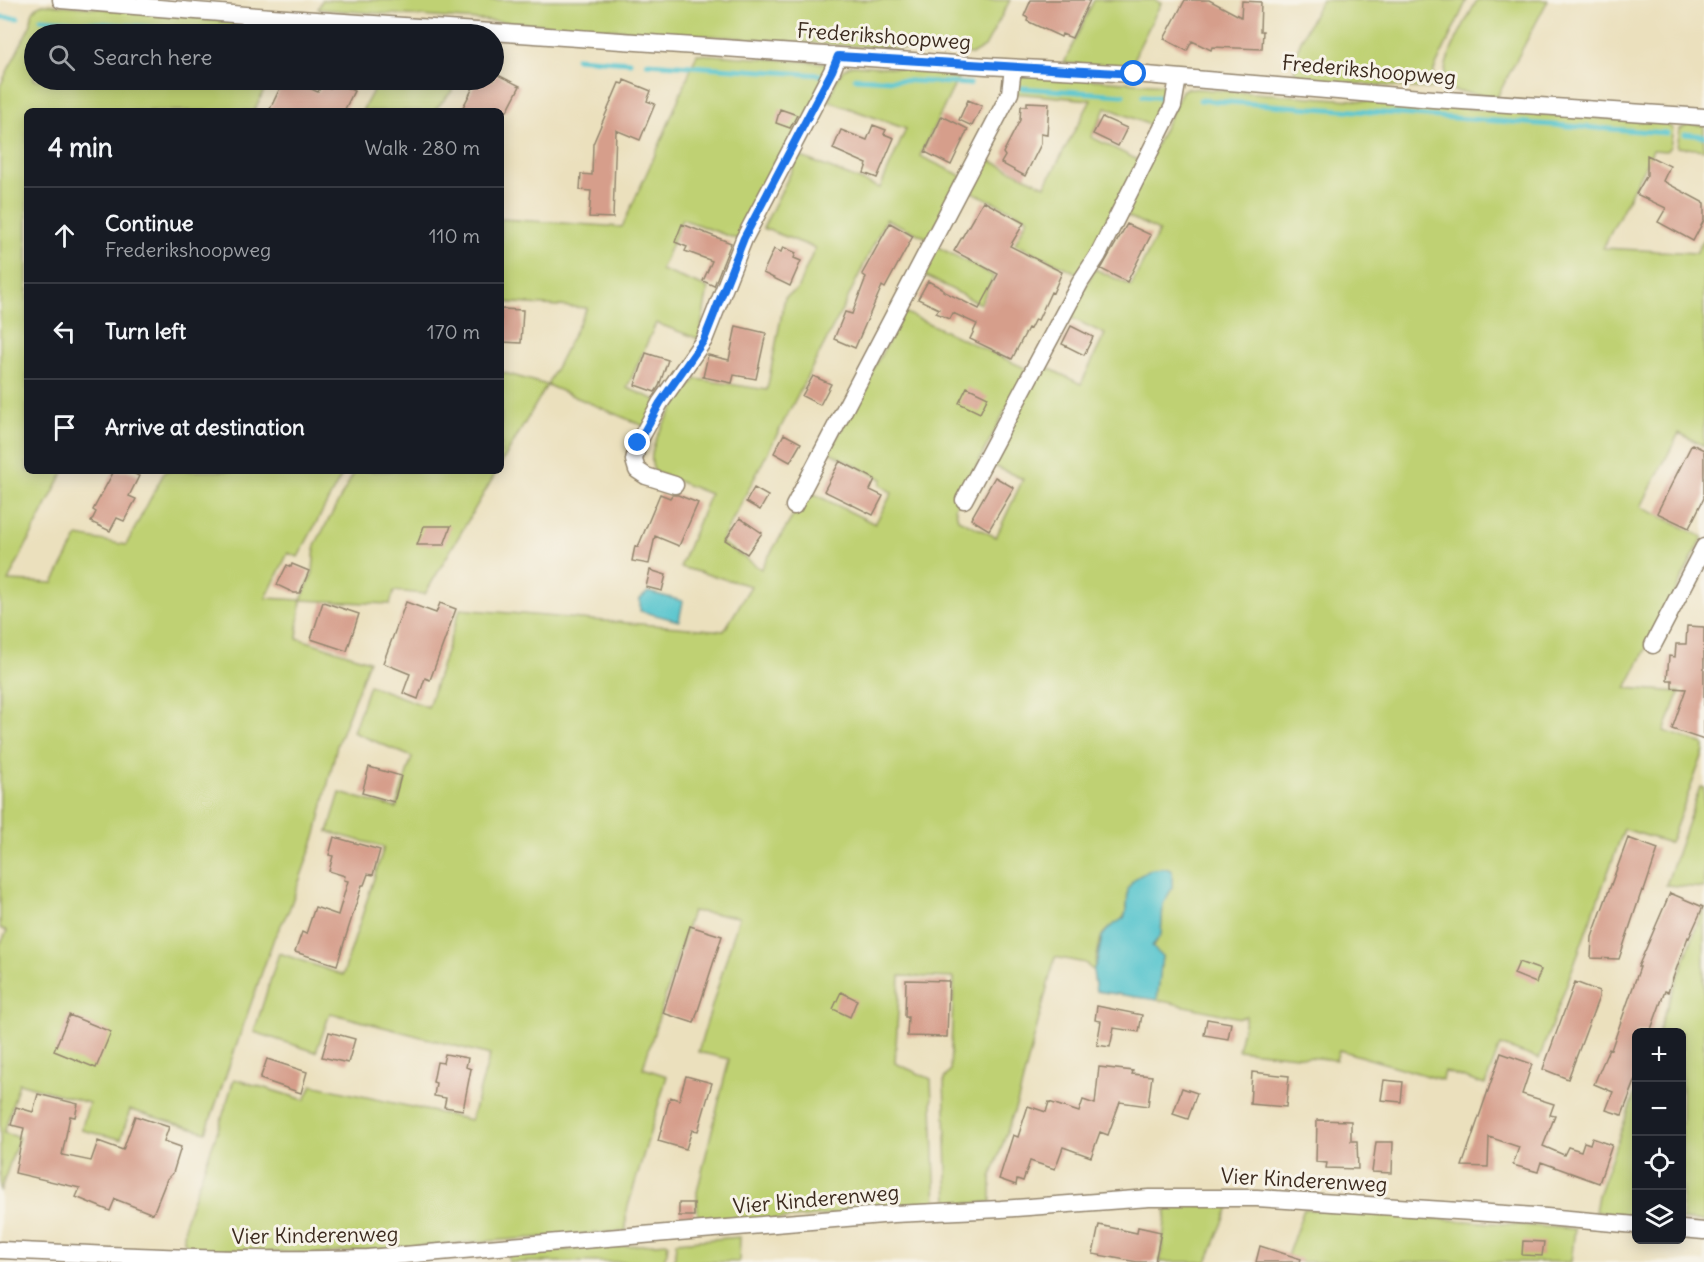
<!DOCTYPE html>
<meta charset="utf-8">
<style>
:root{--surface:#171b24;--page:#20242c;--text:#f1f3f6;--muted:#9ea1a6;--line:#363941}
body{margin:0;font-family:Delius,sans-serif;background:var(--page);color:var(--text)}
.controls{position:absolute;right:18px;bottom:18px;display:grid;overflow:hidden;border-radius:9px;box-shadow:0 3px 15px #0003}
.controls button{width:54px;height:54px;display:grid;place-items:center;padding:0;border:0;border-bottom:2px solid var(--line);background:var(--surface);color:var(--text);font:30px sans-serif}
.stop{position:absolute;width:18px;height:18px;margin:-14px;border:4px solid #1a73e8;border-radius:50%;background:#fff}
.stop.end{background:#1a73e8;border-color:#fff;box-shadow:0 2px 6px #0008}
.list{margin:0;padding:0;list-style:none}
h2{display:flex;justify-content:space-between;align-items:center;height:78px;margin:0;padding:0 24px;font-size:26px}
h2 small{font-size:20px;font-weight:400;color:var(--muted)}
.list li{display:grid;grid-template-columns:39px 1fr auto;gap:18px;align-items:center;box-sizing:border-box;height:96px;padding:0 24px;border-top:2px solid var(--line)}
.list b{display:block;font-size:22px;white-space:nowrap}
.list p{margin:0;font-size:20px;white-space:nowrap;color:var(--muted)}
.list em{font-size:20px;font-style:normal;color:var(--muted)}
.icon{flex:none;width:33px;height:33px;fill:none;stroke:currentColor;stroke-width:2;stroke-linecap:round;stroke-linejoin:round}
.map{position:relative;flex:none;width:1704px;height:1262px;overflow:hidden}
.search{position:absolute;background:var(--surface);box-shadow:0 3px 15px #0003;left:24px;top:24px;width:480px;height:66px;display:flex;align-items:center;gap:15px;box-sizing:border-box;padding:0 21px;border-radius:33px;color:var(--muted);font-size:22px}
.panel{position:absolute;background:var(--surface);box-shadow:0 3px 15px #0003;left:24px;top:108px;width:480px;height:366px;border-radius:9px}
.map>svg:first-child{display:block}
</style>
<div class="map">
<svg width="1704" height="1262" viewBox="0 0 1704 1262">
<rect width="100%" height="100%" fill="#f7f3e8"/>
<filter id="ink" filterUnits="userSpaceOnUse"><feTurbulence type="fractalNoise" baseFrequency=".0167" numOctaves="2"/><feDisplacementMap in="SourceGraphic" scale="12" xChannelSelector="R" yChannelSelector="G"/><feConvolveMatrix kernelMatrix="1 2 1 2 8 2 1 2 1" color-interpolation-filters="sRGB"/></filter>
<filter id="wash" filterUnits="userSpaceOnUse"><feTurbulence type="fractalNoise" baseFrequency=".008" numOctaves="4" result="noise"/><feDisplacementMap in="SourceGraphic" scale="24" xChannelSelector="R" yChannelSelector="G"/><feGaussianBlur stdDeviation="1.35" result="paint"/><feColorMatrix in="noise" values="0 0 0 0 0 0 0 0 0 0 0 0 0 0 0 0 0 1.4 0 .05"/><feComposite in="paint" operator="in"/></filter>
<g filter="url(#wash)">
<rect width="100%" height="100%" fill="#ebe0bd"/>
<!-- green -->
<path fill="#bfd173" stroke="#7d7e48" stroke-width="1.5" d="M322 0H1010L985 47 973 54 318 9Z
M1094 0H1155L1161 3 1137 51 1132 69 1064 63Z
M1322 0H1467L1434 70 1432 89 1302 80C1279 70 1314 15 1322 0Z
M1477 0H1548L1497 97 1454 91C1450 88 1447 85 1445 80 1440 63 1469 16 1477 0Z
M43 4 297 23 301 34H34V80H269L254 111H27V471H64L8 581 53 583 78 536 126 545 165 471H344L298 557 288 553 266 598 301 600 313 572 315 545 355 471H497L425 594 394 591 390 604 301 600 297 638 369 661 337 745 316 834 289 910 274 938 206 1132 130 1110 121 1139 81 1130 89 1103 19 1083 4 1133 19 1137 0 1192V945L7 931 0 928V86L31 24C31 14 33 7 43 4Z
M697 54 826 63 831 67 745 242 682 219 661 270 708 288 699 339 656 323 627 388 659 401 646 427 547 385 501 464V372L547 385 587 308 501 302V219L622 227 659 146Z
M852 65 961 72 920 156 962 176 929 239 886 219 843 308 721 542 761 569 808 491 875 524 892 493 880 484 882 479 829 452 904 312 1027 369 955 507 958 519 996 537 1023 479 989 464 1042 365 1081 384 1105 334 1069 317 1095 269 1131 286 1159 231 1123 214 1182 91 1187 88 1667 123 1673 130 1670 147 1666 151 1653 150 1603 248 1696 253 1704 238V446L1679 433 1641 507 1703 537 1626 688 1680 692 1664 731 1704 744V751L1670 843 1624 829 1539 1059 1500 1045 1485 1085 1444 1071 1442 1080 1339 1050 1336 1060 1238 1050 1246 1016 1240 1018 1157 1000 1162 956 1152 948 1161 934 1163 904 1172 888V871L1128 889C1127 898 1129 911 1123 918 1117 926 1105 927 1101 938 1098 949 1097 960 1093 971L1085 963 1055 957 1018 1100 991 1178V1202L948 1205 944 1079 950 1071 954 978 900 976 895 1063 931 1079 936 1206 698 1226 697 1192 729 1059 698 1052 739 917 692 911 643 1068 667 1076 626 1213V1231L316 1254 191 1249 184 1241 185 1221 220 1124 234 1079 305 1100 312 1085 471 1120 490 1055 330 1013 316 1052 254 1032 279 953 343 975 384 847 328 832 340 793 396 808 412 757 353 732 369 685 428 707 460 609 724 631 751 586 680 567 710 494 655 472C640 448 680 398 696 379L767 390 785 297 797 290 815 248 763 228 799 156 880 188 906 129 829 101C834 87 837 70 852 65Z
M1028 75 1166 85 1170 86 1172 90 1157 128 1106 107 1091 137 1140 161 1081 275 1015 244 1028 218 970 191 985 158 1045 186 1091 100 1013 93 1020 77Z
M379 80H451L452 91 434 111H362Z
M1688 124 1704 125V150L1677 147 1680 129Z
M936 246 994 276 980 304 922 274Z
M1700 787 1704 788V888L1666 885Z
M1704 906V1222L1682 1220V1032H1658Z
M1636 1090V1216L1595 1212 1598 1195Z
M1226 1204 1229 1207 1207 1262H1160L1167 1206Z
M1304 1209 1575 1229 1571 1262H1285Z
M740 1237 739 1262H673L675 1256 676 1242Z
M668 1243 667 1252 663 1262H509L508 1254Z"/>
<!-- water -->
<path fill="#57c5ce" stroke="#497876" stroke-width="1.5" d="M648 592 683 601 679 621 640 611V599Z
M1166 868 1172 871V888L1163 904 1161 934 1152 947 1162 956 1157 1000 1096 991 1093 971 1098 958 1102 936 1110 927 1124 918 1127 909 1128 889 1132 882 1139 876 1152 869Z"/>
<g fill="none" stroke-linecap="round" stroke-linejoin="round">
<!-- stream -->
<path stroke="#57c5ce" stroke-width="5" d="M0 17 18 18
M41 19 237 34
M576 58 630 62
M647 63 822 75
M855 78 970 84
M1022 88 1123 95
M1143 96 1167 98
M1200 100 1667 133
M1685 134 1704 136"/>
</g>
<g id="blocks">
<!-- building -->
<path fill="#d69e8b" d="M1031 0H1090L1072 38 1062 34 1061 37 1027 21 1028 18 1024 16Z
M1185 0H1209L1241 17 1242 1 1261 2 1260 31H1263L1262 49 1212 47 1211 50 1192 41 1187 51 1164 39Z
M494 73 520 86 507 111H461L477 80H494Z
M284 80H291L318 92 322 84 330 88 334 81 354 91 344 111H269Z
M624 80 651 91 647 101 655 104 640 140 616 130 613 218 589 217 591 191 580 190 581 174 592 175 593 144 619 83 623 84Z
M968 100 982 106 972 126 959 120Z
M1027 102 1049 103 1047 135 1041 134V144L1025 176 1001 163 1005 156 1003 153 1020 120 1021 106H1027Z
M780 109 797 115 790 128 776 123Z
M942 116 968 129 951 165 925 152Z
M1102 117 1127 128 1118 146 1093 134Z
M873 125 886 130 884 134 894 138 877 178 864 173 867 164 833 149 841 130 867 140Z
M1647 155 1670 166 1663 181 1704 203V220L1693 241 1658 222 1666 208 1636 194 1647 175Z
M983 201 1024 223 1010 246 1062 272 1053 293 1051 292 1038 320 1035 319 1030 329 1028 328 1012 359 970 339 977 324 953 313 950 319 936 313 939 309 918 299 928 281 943 289V291L979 309 998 274 954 251Z
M890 223 913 236 885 288 882 286 855 348 834 339 845 312 852 314 866 277 862 274Z
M682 224 731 243 714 286 703 281 712 261 685 251 687 247 675 242Z
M1127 224 1151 235 1127 282 1101 269Z
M783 247 796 253 794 258 801 261 790 286 763 273 774 249 781 252Z
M501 309 523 310 521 343 501 342Z
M736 326 766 333 756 379 734 375 732 383 703 377 708 355 729 360Z
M1071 326 1093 337 1084 355 1062 344Z
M646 353 668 360 659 386 655 392 635 385Z
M813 376 831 384 820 405 802 396Z
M967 387 988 397 980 413 959 403Z
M784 434 801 443 790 462 774 453Z
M1692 444 1704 450V498L1689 528 1657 513Z
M840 461 875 479 870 490 883 496 873 515 824 491Z
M114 471H129L139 476 129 496 136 499 124 521 117 518 110 531 91 522 96 512 93 510Z
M995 477 1014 488 989 530 971 519Z
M754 488 768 496 760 510 746 502Z
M660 494 670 498 672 495H678L698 503 679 546 655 536 649 564 632 561 635 546 638 547Z
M740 518 762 533 747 554 725 540Z
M424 526H451L444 545H417Z
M292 564 309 571 300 593H294L277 585 287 565 291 567Z
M650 570 666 575 662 591 646 587Z
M323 602 359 614 347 651 311 639Z
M406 602 436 613 440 603 456 609 430 680 425 678 418 699 403 693 410 674 383 663Z
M1687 626 1704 627V740L1672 729 1686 689 1672 688V680H1667L1669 656 1675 657 1676 644H1686Z
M369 767 401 776 394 802 362 793Z
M334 837 380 850 373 875 368 874 364 885H362L337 965 295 952 302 932 306 934 315 907 338 915 348 881 344 880 345 876 329 871 333 856 329 855Z
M1628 838 1658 849 1644 891 1642 890 1619 959 1591 958 1592 937Z
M1670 893 1703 907 1689 938 1688 937 1668 992 1665 991 1650 1032H1636V1079L1622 1115 1606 1110 1613 1092 1594 1084 1609 1049 1611 1050 1640 967H1638Z
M690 926 722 936 694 1023 663 1013Z
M1519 962 1541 970 1536 983 1514 974Z
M906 980 949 981 947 1037 907 1036 908 1017H905Z
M1575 982 1599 991V997L1568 1079 1543 1069Z
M841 992 857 1000 850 1017 833 1009Z
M1097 1006 1142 1015 1139 1032 1114 1028 1110 1047 1097 1045 1101 1021 1095 1020Z
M69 1015 111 1032 96 1068 54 1051Z
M1207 1019 1231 1023 1228 1039 1204 1035Z
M329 1032 355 1039 348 1063 322 1057Z
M1501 1053 1532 1064 1522 1094 1554 1104 1550 1115 1555 1116 1543 1146 1564 1155 1568 1147 1581 1151 1584 1142 1590 1144 1592 1138 1612 1145 1599 1183 1541 1162 1538 1172 1513 1165 1519 1147 1489 1137 1488 1167 1462 1166Z
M445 1054 468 1058 466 1067 471 1069 463 1110 444 1107 446 1098 434 1096 436 1083 433 1082 437 1062 443 1063Z
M267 1059 307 1072 301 1093 260 1079Z
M1099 1067 1133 1071 1132 1074 1152 1076 1148 1106 1120 1102 1108 1135 1100 1132 1091 1157 1063 1147 1055 1169 1030 1161 1023 1181 1017 1179 1016 1185 999 1179 1013 1135 1018 1137 1028 1106 1046 1112 1049 1102 1079 1112 1083 1100 1095 1104Z
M1252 1072 1289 1076 1286 1107 1250 1104Z
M686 1076 712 1083 698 1131 692 1130 686 1149 658 1141 670 1097 679 1100Z
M1384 1080 1403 1082 1401 1102 1381 1100Z
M1182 1088 1197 1093 1188 1119 1173 1114Z
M38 1094 78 1104 75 1117 70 1116 62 1155 91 1161 98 1141 123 1150 135 1116 169 1127 164 1141 181 1147 173 1173 167 1179 153 1214 115 1199 110 1211 76 1197 80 1188 15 1173 24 1128 11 1125 16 1107 33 1112Z
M1317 1120 1351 1121V1141H1357L1358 1169 1326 1168 1327 1163 1316 1162Z
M1376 1142H1393L1392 1173 1372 1172Z
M679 1203H694V1216H679Z
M1099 1225 1137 1233 1138 1227 1161 1232 1155 1262H1137L1093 1254Z
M1523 1241 1544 1242 1542 1256 1522 1255Z
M1260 1246 1301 1259 1300 1262H1256Z"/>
</g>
</g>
<g filter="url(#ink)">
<use href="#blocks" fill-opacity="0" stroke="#93856e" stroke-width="1.5"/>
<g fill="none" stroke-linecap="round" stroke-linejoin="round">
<!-- street casing -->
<g stroke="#93856e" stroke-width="19">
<path id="street" d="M61 0 257 16 986 66 1134 74 1433 99 1704 117
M675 485 646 476 637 470 634 460 638 443 660 403 704 340 744 239 832 71 838 56
M964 500 1081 281 1098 255 1173 106 1178 78
M794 506 1010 93 1013 68
M1653 645 1704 547
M1682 1229 1704 1231
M0 1250C123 1256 245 1262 368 1258L894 1214 1001 1209 1149 1198H1257L1535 1216 1636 1225"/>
</g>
<!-- street -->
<use href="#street" stroke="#fff" stroke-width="16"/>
</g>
</g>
<g fill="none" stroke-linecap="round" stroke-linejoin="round" filter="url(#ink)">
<!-- route -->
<path stroke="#1a73e8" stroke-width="8" d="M638 443 660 403 704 340 744 238 832 71 838 56 1134 74"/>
</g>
<g text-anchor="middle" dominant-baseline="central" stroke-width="6" stroke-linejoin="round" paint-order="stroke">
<!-- street labels -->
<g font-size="21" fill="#3b2a1e" stroke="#f7f3e8">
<text transform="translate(884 36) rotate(4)">Frederikshoopweg</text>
<text transform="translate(1369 70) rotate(5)">Frederikshoopweg</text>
<text transform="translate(1304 1180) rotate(3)">Vier Kinderenweg</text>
<text transform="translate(816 1199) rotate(-5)">Vier Kinderenweg</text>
<text transform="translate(315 1235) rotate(-1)">Vier Kinderenweg</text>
</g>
</g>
</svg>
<div class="controls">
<button>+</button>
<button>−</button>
<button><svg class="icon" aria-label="locate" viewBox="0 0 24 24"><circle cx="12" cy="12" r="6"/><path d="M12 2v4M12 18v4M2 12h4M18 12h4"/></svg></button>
<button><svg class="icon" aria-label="layers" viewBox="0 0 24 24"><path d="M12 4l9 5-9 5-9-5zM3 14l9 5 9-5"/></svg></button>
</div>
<div class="stop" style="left:1134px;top:74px"></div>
<div class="stop end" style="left:638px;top:443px"></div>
<div class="search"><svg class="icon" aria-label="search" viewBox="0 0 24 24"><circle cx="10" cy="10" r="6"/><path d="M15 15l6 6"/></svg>Search here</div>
<section class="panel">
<h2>4 min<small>Walk · 280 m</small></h2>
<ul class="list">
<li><svg class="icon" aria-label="ahead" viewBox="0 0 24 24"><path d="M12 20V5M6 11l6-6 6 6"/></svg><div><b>Continue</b><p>Frederikshoopweg</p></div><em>110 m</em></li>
<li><svg class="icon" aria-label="left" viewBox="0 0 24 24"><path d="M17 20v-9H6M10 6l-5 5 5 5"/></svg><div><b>Turn left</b></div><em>170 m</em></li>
<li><svg class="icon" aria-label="arrive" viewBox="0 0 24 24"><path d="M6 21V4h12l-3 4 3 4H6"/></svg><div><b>Arrive at destination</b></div></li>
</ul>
</section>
</div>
